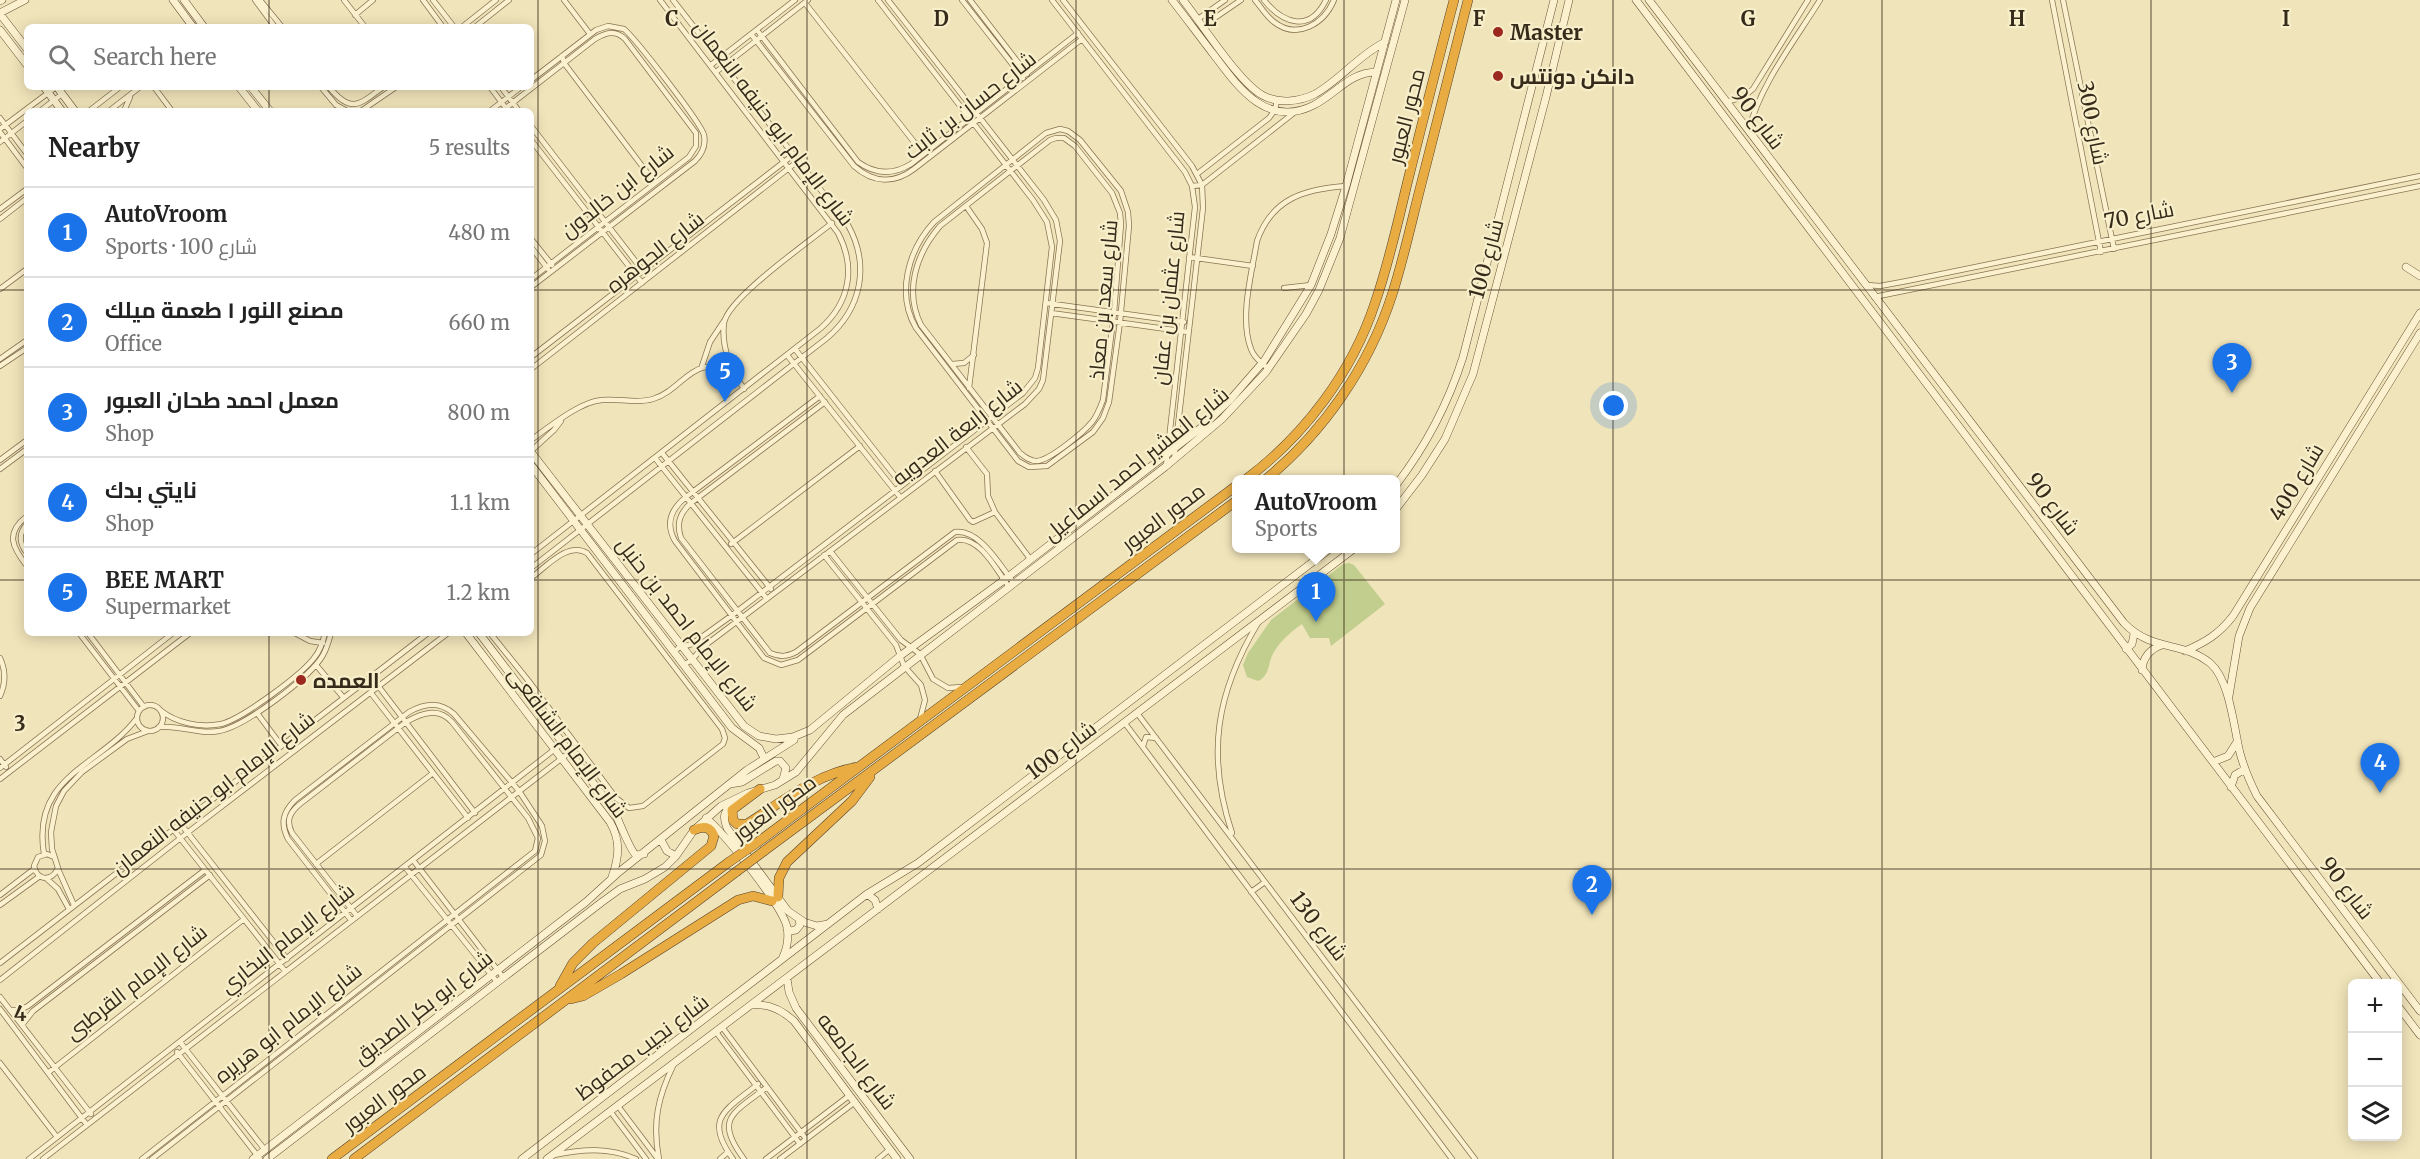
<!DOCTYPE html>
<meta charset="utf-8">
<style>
:root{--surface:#fff;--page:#f6f6f6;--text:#222;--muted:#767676;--line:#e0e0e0;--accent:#1a73e8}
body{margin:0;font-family:Merriweather,Cairo,serif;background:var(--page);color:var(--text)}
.controls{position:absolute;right:18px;bottom:18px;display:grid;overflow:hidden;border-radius:9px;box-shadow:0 3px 15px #0003}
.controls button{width:54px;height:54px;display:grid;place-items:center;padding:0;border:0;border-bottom:2px solid var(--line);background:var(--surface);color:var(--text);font:30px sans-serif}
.you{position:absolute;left:1614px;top:406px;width:21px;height:21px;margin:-15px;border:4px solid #fff;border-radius:50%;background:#1a73e8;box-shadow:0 0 0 9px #1a73e833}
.badge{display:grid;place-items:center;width:39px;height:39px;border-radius:50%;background:var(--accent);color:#fff;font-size:20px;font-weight:700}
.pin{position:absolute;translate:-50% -50px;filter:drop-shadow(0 2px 3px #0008)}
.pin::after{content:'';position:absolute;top:32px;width:21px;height:18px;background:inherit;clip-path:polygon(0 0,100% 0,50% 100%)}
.popup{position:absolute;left:1232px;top:475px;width:168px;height:78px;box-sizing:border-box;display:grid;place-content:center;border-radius:9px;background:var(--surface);filter:drop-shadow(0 2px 4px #0005);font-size:20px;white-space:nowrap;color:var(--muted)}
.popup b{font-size:22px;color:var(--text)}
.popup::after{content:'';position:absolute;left:50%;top:100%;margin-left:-12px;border:12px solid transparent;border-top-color:var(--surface)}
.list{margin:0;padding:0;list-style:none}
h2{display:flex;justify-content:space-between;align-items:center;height:78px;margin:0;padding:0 24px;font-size:26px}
h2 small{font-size:20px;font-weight:400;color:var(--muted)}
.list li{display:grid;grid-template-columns:39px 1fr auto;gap:18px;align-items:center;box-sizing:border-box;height:90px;padding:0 24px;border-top:2px solid var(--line)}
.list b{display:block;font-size:22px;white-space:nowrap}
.list p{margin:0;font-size:20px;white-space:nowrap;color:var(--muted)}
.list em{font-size:20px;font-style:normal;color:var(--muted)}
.icon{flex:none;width:33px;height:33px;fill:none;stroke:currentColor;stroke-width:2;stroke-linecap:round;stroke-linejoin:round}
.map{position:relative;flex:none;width:2420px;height:1159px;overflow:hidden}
.search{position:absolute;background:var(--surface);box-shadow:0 3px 15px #0003;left:24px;top:24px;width:510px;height:66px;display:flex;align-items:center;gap:15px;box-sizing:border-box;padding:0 21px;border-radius:9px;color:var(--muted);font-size:22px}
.panel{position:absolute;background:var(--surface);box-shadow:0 3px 15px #0003;left:24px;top:108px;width:510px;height:528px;border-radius:9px}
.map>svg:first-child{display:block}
</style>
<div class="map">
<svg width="2420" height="1159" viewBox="0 0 2420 1159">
<rect width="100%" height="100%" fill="#f0e4ba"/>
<!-- green -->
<path fill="#c2ce8e" d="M1349 563 1354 565 1385 604 1331 646 1329 638H1310L1302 624C1291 632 1281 640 1274 652 1267 663 1271 675 1258 681L1247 677 1243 665 1248 653 1271 620 1343 564Z"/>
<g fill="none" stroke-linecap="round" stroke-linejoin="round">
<!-- street casing -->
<g stroke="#887454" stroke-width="6">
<path id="street" d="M255 0 275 27
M260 0 282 27
M344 0 365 27
M423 0 443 27
M433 0 454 27
M564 0 590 34
M962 0 1023 78
M970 0 1027 74
M1052 0 1185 172 1192 186 1195 207 1166 466
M1063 0 1192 166 1202 185 1203 208 1174 460
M1255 0C1261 7 1266 16 1274 22 1297 40 1324 24 1334 0
M1264 0C1283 24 1310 33 1326 0
M2052 0 2101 252
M2063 0 2114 249
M805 3 914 142 929 152
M355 15 373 0
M1198 19 1225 0
M1203 26 1241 0
M462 27 496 0
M475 27 509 0
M757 30 858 162C876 175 893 175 911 164L1078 33
M751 34 854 166C873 183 894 184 914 169L1082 39
M562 56 564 63 655 183
M711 65 795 0
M716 72 808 0
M531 80 596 30 608 26 624 29C635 38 701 123 704 135 706 145 702 154 695 161L531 287
M154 87 172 111
M321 87 336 105 347 111
M329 87C351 114 359 105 383 87
M490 87 508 111
M501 87 519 111
M1726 102 1743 97 1753 89 1808 0
M40 111 62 94
M89 111 120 87
M109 111 140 87
M124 111 130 97
M361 111 396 87
M490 111 521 87
M502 111 595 39C605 33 615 29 625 39L696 133V146L689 157 531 279
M0 118 27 154
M531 126 643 271
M0 129 56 87
M1060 129 1068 131 1080 140 1121 191 1128 212 1129 226 1120 322 1109 402 1103 418 1093 432 1047 466 1029 467 1018 461 916 328C896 294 908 250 934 222L1046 133Z
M1749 130C1759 86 1796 39 1820 0
M0 132 27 168
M1056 138H1064L1075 146 1112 193 1120 213 1121 224 1114 313 1103 400C1100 408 1097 416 1092 422 1084 432 1050 460 1037 461 1030 461 1025 457 1020 453L921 325C904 291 916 254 940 226L1050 140Z
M531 140 642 283
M0 142 27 121
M1197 174 1269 118 1275 110 1277 100
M1192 186 1202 185 1295 112
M966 206 982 229 987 243 969 388
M0 209 27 189
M0 219 27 198
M531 239 552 265
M531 247 548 269
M1189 257 1253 266
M1867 285 1880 286 1907 281 2420 176
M1284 288 1311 285
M0 289 27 269
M1874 297 2420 186
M1046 303 1184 322
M1051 313 1188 332
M795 349 902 485
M787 355 900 497
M531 357 793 155
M0 359 27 340
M952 364 964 363 974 355
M0 366 27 348
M702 366 710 342 724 321
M531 369 798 161
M1268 370C1264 362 1256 362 1251 349 1239 318 1252 272 1257 241 1272 198 1305 189 1346 186
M744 389C731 370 721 347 724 323 728 298 810 241 832 223
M820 396 686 497C671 509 665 523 675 541L764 658 781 665 798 660 957 540C980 536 997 571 1009 587
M825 402 691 503C680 513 676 523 681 538L770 653C780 657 786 657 796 652L955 532C980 529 1000 566 1014 583
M531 440C549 427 581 401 602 400 618 398 637 404 653 399 685 389 692 352 733 373
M966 447 987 474 988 496 995 512 1031 560
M531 451 554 430 561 421
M662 453 771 589
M655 458 767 599
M0 460 27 440
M0 469 27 449
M935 471 970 520 973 522 995 512
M27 516C5 533 12 547 27 566
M27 524C18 534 19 543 27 553
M731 544 860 446
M830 551 901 640 920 654 933 679 948 688 962 687
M531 554 821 328C850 302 856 267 838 233L660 0
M824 555 896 645 904 666 921 685 925 700 920 719
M531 568 827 338C862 308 870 265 848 225L673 0
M79 633 139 711
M88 633 144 707
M295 633 310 641 323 643
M490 633 531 684 616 798 629 808 643 806 723 744 725 738 722 729 587 553C568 541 546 567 531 578
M675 652 678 648 692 644 731 616 1023 393 1035 378 1038 368 1052 247 1047 222 1033 200 878 0
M0 658C6 671 6 683 0 696
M684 664 691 661 703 647 1025 404 1039 389 1043 380 1060 241 1056 220 1044 200 888 0
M316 665 343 697
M379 687 475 813
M371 693 468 818
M137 718a13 13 0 1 1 26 0a13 13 0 1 1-26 0Z
M160 710C176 723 200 728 221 724 242 719 301 675 314 658 320 651 323 642 325 633
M257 713 281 745
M1137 713 1475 1159
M1124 722 1452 1159
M159 727C180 725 199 735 219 731 244 727 311 677 323 655 327 648 329 640 331 633
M1143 746 1146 737 1156 738
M0 759 6 767
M0 768 173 633
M0 779 190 633
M180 823 287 959
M173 829 285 971
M1232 833C1206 755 1216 693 1258 623
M44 854C31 775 100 767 137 718
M54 857 47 854 38 857 34 866C37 881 52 882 58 868L52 849 51 832 56 806 64 791 82 772 127 739 148 731
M413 860 503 977
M316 864 433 773
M405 867 497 982
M58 869 74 905
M46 878 58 889 69 909
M1251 892 1265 882
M0 895 34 869
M0 905 40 876
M0 963 428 633
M0 980 187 833 448 633
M0 997 91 1114
M0 1009 87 1125
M10 1010H20L28 1006 205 870
M22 1025 33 1011 210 875
M722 1027 806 1139
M716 1032 800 1144
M180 1042 265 1150
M177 1052 260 1159
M0 1063 57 1137
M49 1072 244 919
M618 1106 658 1159
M610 1111 646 1159
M554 1155C582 1149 609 1147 636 1159
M29 1159 564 742
M43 1159 570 752
M142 1159 535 851 538 838 528 818 452 722C438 707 422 713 406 722L300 804C289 813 286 821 292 833L357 916
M152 1159 541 855 545 841 542 826 519 791 454 714C440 701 425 703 409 712L295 800C283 812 280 823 288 839L351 920
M659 1159C652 1123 658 1096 674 1064
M720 1159 728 1152
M733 1159C703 1118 726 1110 758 1084
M744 1159C713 1118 734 1113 767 1087
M766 1159 850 1095
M780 1159 855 1102
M878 1159 890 1149"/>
</g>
<!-- secondary casing -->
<g stroke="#695437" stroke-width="8">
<path id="secondary" d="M173 0 193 27
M184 0 204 27
M1172 0C1186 18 1200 37 1214 55 1238 87 1267 129 1314 105 1337 93 1350 72 1377 72
M1183 0C1202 24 1238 81 1262 95 1278 104 1299 102 1315 94 1340 80 1359 55 1385 42
M1636 0 2381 984
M1649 0 2124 623C2152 652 2183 641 2210 663 2230 680 2234 729 2240 753 2244 768 2250 782 2257 796L2420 1011
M0 1 2 0
M0 13 25 0
M0 14 27 49
M0 30 27 65
M44 87 62 111
M57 87 75 111
M239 87 258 111
M251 87 270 111
M2406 267 2420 276
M531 452 744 726 759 736 776 739 793 737 810 730 900 656 1004 580 1202 427 1230 400 1264 361 1311 285 1331 234 1346 186 1396 0
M531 465 732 728 759 748 764 758
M1396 485C1426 446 1448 404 1463 357L1554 0
M1396 509 1422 475 1445 439 1473 374 1546 97 1569 0
M466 633 610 822C621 841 619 857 612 877
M479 633 613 809C619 820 630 851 636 855L644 854
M2126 649 2132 644 2134 634
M2185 651C2206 642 2219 634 2233 616L2420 313
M2142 670C2143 657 2150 649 2162 645
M2229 696 2239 636 2250 608 2420 333
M2213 762 2228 756 2237 742
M730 784 742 782 776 761H780L786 768 783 779
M2231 787 2235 775 2245 769
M735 803C724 810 722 816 727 828L788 911 804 922 817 926 828 924
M706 818C724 833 782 905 787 927 789 938 787 949 782 959
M661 840 667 851 676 856
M867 894 875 900 878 909
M787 928 790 931 796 930 800 925 799 919
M787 978 789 992 796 1008 910 1159
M752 1005C769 1003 782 1010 794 1021L897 1159
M2398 1006 2420 1035
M253 1159 586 902 619 872 747 770 794 740
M267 1159 602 902 620 889 645 879 665 867 676 856 694 830 721 806 748 793 775 785 796 772 843 715 1165 467 1222 419 1266 372 1306 314 1319 290 1340 238 1405 0
M522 1159 867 894 918 863 1331 548
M547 1159 1355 548"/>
</g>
<!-- highway casing -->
<g stroke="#554129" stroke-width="10">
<path id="highway" d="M1245 480C1304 436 1352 373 1375 303 1389 263 1398 221 1408 180 1423 120 1438 60 1454 0
M1265 480C1324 432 1369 366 1392 295 1404 258 1412 219 1422 181 1437 120 1453 60 1468 0
M760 789 732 810 733 820 737 824H747C783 801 816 774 858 767
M758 842 1236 486
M764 851 1236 501
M778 897 779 878 787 862 852 801 870 777
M560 986 573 963 593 943 711 846 714 836C710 826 703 826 694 830
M571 999 583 996 621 974 738 900 753 896 772 901
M332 1159 729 862
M354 1159 736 872"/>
</g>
<!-- street -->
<use href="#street" stroke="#fbf1ce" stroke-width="4.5"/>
<!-- secondary -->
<use href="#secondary" stroke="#fbf1ce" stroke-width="7"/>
<!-- highway -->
<use href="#highway" stroke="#e8ac43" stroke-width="9"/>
<!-- highway-bridge casing -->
<g stroke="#554129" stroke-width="10" stroke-linecap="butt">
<path id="highway-bridge" d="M729 862 758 842
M736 872 764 851"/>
</g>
<!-- highway-bridge -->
<use href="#highway-bridge" stroke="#e8ac43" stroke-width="9"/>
</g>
<!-- grid -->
<path fill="none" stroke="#362a1a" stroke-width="1.5" stroke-opacity="0.55" d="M269 0V27M538 0V1159M807 0V1159M1076 0V1159M1344 0V1159M1613 0V1159M1882 0V1159M2151 0V1159M269 87V111M0 290H27M531 290H2420M0 580H27M531 580H2420M269 633V1159M0 869H2420"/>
<!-- markers -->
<g fill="#9b2920" stroke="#f7eeca" stroke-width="2">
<circle cx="1498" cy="32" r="6"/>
<circle cx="1498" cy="76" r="6"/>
<circle cx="301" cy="680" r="6"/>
</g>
<g text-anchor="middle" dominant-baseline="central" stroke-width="4.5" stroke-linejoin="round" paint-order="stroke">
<!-- poi labels -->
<g font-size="21" font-weight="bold" fill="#362a1a" stroke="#f7eeca" text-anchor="start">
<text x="1510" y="32">Master</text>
<text x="1510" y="76">دانكن دونتس</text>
<text x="313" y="680">العمده</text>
</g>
<!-- street labels -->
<g font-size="21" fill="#362a1a" stroke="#f7eeca">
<text transform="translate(970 105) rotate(-38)">شارع حسان بن ثابت</text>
<text transform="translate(1406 116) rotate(-76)">محور العبور</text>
<text transform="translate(1758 118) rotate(53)">شارع 90</text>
<text transform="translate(774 123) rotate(53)">شارع الإمام ابو حنيفه النعمان</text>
<text transform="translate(2093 123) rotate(79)">شارع 300</text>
<text transform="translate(617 191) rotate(-38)">شارع ابن خالدون</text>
<text transform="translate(2139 215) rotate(-11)">شارع 70</text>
<text transform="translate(655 252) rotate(-38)">شارع الجوهره</text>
<text transform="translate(1486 259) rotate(-75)">شارع 100</text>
<text transform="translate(1168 298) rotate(-84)">شارع عثمان بن عفان</text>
<text transform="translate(1103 300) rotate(-85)">شارع سعد بن معاذ</text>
<text transform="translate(957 432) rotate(-38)">شارع رابعة العدويه</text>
<text transform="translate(1136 464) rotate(-39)">شارع المشير احمد اسماعيل</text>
<text transform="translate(2296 482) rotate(-59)">شارع 400</text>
<text transform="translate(2053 504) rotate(53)">شارع 90</text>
<text transform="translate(1163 517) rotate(-37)">محور العبور</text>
<text transform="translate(687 624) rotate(52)">شارع الإمام احمد بن حنبل</text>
<text transform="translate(568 742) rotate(53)">شارع الإمام الشافعى</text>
<text transform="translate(1061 750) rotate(-37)">شارع 100</text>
<text transform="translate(213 793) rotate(-38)">شارع الإمام ابو حنيفه النعمان</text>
<text transform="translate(774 808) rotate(-36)">محور العبور</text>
<text transform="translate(2347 888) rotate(52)">شارع 90</text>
<text transform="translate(1319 926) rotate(53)">شارع 130</text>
<text transform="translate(287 938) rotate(-38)">شارع الإمام البخاري</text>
<text transform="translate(136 982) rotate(-38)">شارع الإمام القرطبى</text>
<text transform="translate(423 1007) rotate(-38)">شارع ابو بكر الصديق</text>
<text transform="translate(288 1023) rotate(-38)">شارع الإمام ابو هريره</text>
<text transform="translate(642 1047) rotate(-37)">شارع نجيب محفوظ</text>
<text transform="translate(857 1061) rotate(53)">شارع الجامعه</text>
<text transform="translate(384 1098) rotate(-37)">محور العبور</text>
</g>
</g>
<g font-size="20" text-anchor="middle" font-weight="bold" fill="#362a1a" stroke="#f7eeca" stroke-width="4.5" stroke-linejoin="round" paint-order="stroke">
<text x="672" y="26">C</text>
<text x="941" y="26">D</text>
<text x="1210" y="26">E</text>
<text x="1479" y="26">F</text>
<text x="1748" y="26">G</text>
<text x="2017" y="26">H</text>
<text x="2286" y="26">I</text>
<text x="20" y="731">3</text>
<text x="20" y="1021">4</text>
</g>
</svg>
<div class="controls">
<button>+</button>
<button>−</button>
<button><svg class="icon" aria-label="layers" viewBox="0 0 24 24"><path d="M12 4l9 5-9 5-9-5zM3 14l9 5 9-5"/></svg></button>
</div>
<div class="you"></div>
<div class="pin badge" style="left:1316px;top:622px">1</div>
<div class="popup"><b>AutoVroom</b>Sports</div>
<div class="pin badge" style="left:1592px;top:915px">2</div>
<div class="pin badge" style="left:2232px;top:393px">3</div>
<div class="pin badge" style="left:2380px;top:793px">4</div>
<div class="pin badge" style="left:725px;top:402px">5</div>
<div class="search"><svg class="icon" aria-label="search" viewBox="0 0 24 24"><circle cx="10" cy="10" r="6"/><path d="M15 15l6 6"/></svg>Search here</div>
<section class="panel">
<h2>Nearby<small>5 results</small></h2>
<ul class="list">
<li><span class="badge">1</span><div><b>AutoVroom</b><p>Sports · شارع 100</p></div><em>480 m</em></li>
<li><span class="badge">2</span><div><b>مصنع النور ١ طعمة ميلك</b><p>Office</p></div><em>660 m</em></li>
<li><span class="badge">3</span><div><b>معمل احمد طحان العبور</b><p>Shop</p></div><em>800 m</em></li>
<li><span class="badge">4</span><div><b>نايتي بدك</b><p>Shop</p></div><em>1.1 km</em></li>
<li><span class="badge">5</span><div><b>BEE MART</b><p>Supermarket</p></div><em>1.2 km</em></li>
</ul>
</section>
</div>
